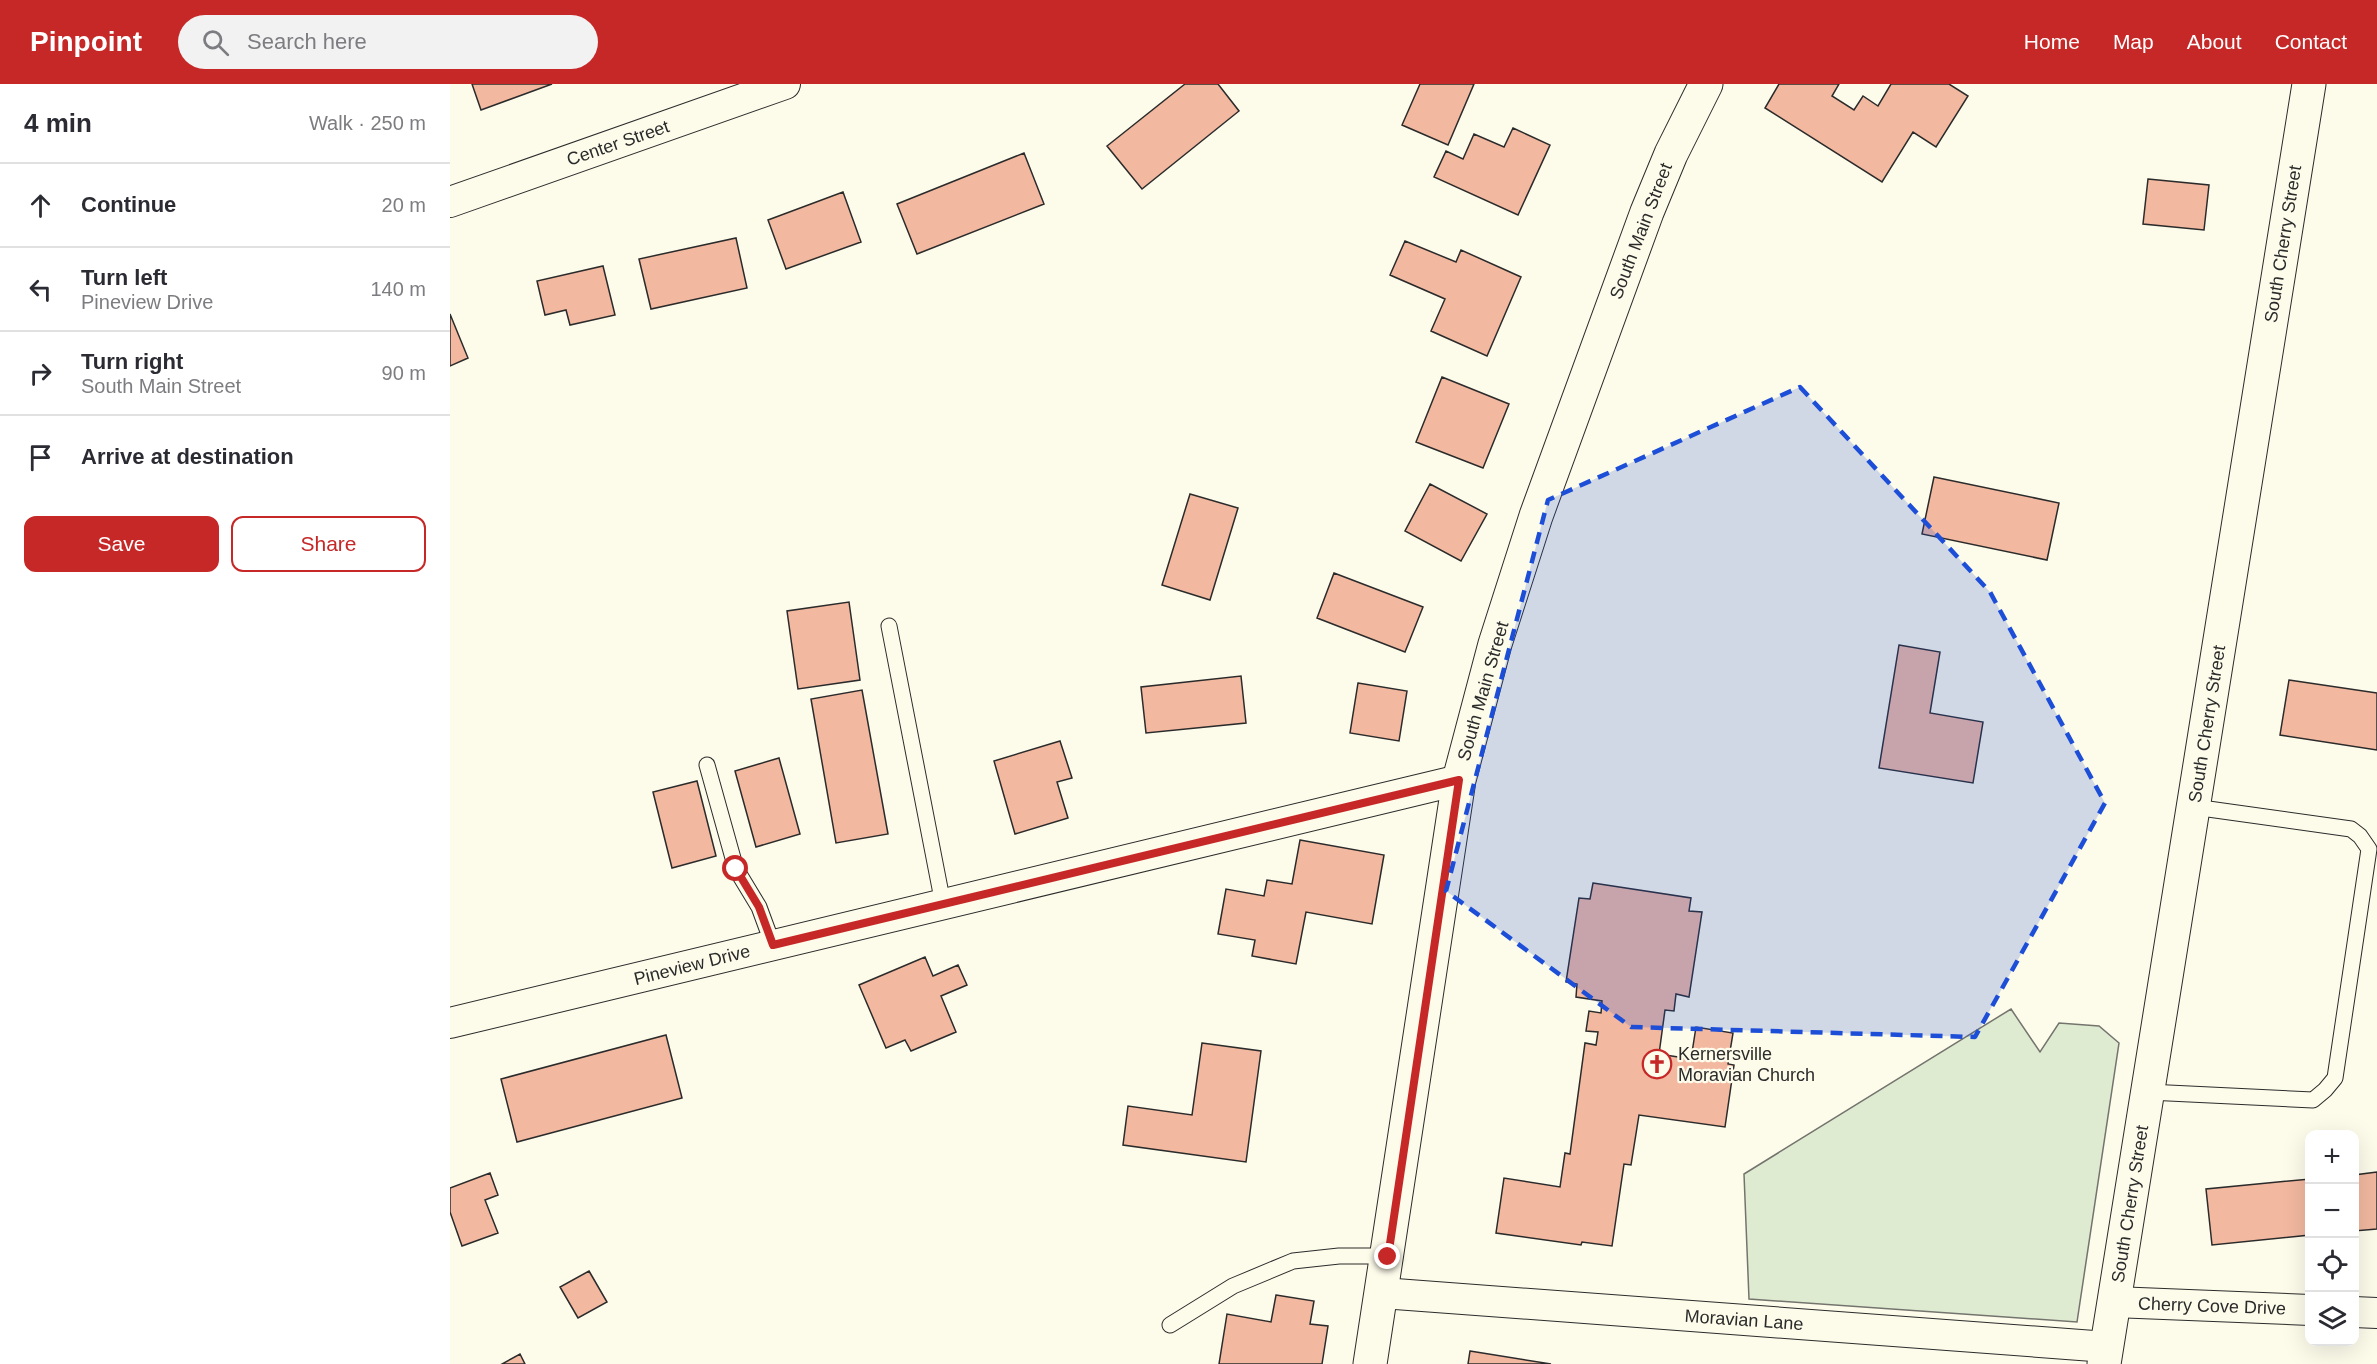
<!DOCTYPE html>
<meta charset="utf-8">
<style>
:root{--surface:#fff;--page:#f2f2f3;--text:#2b2b33;--muted:#7c7c81;--line:#e1e1e2;--accent:#c62828}
body{margin:0;font-family:Arial,sans-serif;background:var(--page);color:var(--text)}
.controls{position:absolute;right:18px;bottom:18px;display:grid;overflow:hidden;border-radius:12px;box-shadow:0 6px 24px #0002}
.controls button{width:54px;height:54px;display:grid;place-items:center;padding:0;border:0;border-bottom:2px solid var(--line);background:var(--surface);color:var(--text);font:30px sans-serif}
.stop{position:absolute;width:18px;height:18px;margin:-14px;border:4px solid #c62828;border-radius:50%;background:#fff}
.stop.end{background:#c62828;border-color:#fff;box-shadow:0 2px 6px #0008}
.list{margin:0;padding:0;list-style:none}
h2{display:flex;justify-content:space-between;align-items:center;height:78px;margin:0;padding:0 24px;font-size:26px}
h2 small{font-size:20px;font-weight:400;color:var(--muted)}
.list li{display:grid;grid-template-columns:39px 1fr auto;gap:18px;align-items:center;box-sizing:border-box;height:84px;padding:0 24px;border-top:2px solid var(--line)}
.list b{display:block;font-size:22px;white-space:nowrap}
.list p{margin:0;font-size:20px;white-space:nowrap;color:var(--muted)}
.list em{font-size:20px;font-style:normal;color:var(--muted)}
.actions{display:flex;gap:12px;padding:18px 24px}
.actions a{flex:1;padding:14px 0;border:2px solid var(--accent);border-radius:12px;text-align:center;font-size:21px;color:var(--accent)}
.actions .main{background:var(--accent);color:#fff}
.icon{flex:none;width:33px;height:33px;fill:none;stroke:currentColor;stroke-width:2;stroke-linecap:round;stroke-linejoin:round}
.map{position:relative;flex:none;width:1927px;height:1280px;overflow:hidden}
header{display:flex;align-items:center;gap:36px;box-sizing:border-box;height:84px;padding:0 30px;background:var(--accent);color:#fff}
header strong{font-size:28px}
nav{display:flex;gap:33px;margin-inline-start:auto;font-size:21px}
.search{width:420px;height:54px;background:var(--page);display:flex;align-items:center;gap:15px;box-sizing:border-box;padding:0 21px;border-radius:33px;color:var(--muted);font-size:22px}
main{display:flex}
aside{flex:1;background:var(--surface)}
.map>svg:first-child{display:block}
</style>
<header>
<strong>Pinpoint</strong>
<div class="search"><svg class="icon" aria-label="search" viewBox="0 0 24 24"><circle cx="10" cy="10" r="6"/><path d="M15 15l6 6"/></svg>Search here</div>
<nav><a>Home</a><a>Map</a><a>About</a><a>Contact</a></nav>
</header>
<main>
<aside>
<h2>4 min<small>Walk · 250 m</small></h2>
<ul class="list">
<li><svg class="icon" aria-label="ahead" viewBox="0 0 24 24"><path d="M12 20V5M6 11l6-6 6 6"/></svg><div><b>Continue</b></div><em>20 m</em></li>
<li><svg class="icon" aria-label="left" viewBox="0 0 24 24"><path d="M17 20v-9H6M10 6l-5 5 5 5"/></svg><div><b>Turn left</b><p>Pineview Drive</p></div><em>140 m</em></li>
<li><svg class="icon" aria-label="right" viewBox="0 0 24 24"><path d="M7 20v-9h11M14 6l5 5-5 5"/></svg><div><b>Turn right</b><p>South Main Street</p></div><em>90 m</em></li>
<li><svg class="icon" aria-label="arrive" viewBox="0 0 24 24"><path d="M6 21V4h12l-3 4 3 4H6"/></svg><div><b>Arrive at destination</b></div></li>
</ul>
<div class="actions"><a class="main">Save</a><a>Share</a></div>
</aside>
<div class="map">
<svg width="1927" height="1280" viewBox="0 0 1927 1280">
<rect width="100%" height="100%" fill="#fdfbea"/>
<!-- green -->
<path fill="#deebd1" stroke="#74746e" stroke-width="1.5" d="M1561 925 1590 968 1609 939 1649 942 1669 959 1627 1238 1299 1215 1294 1090Z"/>
<!-- building -->
<path fill="#f2b8a0" stroke="#2b2b2b" stroke-width="1.5" d="M22 0H102L31 26Z
M735 0H768L789 27 692 105 657 62Z
M970 0H1024L998 61 952 41Z
M1329 0H1389L1382 12 1404 26 1413 12 1428 22 1441 0H1499L1518 12 1486 63 1463 48 1432 98 1315 24Z
M1063 44 1100 61 1068 131 984 93 996 67 1013 75 1024 50 1054 63Z
M574 69 594 120 467 170 447 120Z
M1698 95 1759 101 1754 146 1693 140Z
M393 108 411 158 336 185 318 136Z
M286 154 297 204 201 225 189 175Z
M955 157 1006 178 1011 166 1071 193 1037 272 981 247 995 215 940 191Z
M153 182 165 231 120 241 116 226 95 231 87 197Z
M0 230 18 274 0 282Z
M992 293 1059 320 1033 384 966 358Z
M1484 393 1609 419 1597 476 1472 450Z
M980 400 1037 430 1011 477 955 447Z
M740 410 788 424 760 516 712 501Z
M884 489 973 523 955 568 867 534Z
M399 518 410 596 348 605 337 527Z
M1449 561 1490 568 1480 629 1533 638 1523 699 1429 684Z
M791 592 796 639 696 649 691 603Z
M1839 596 1927 609V666L1830 651Z
M908 599 957 607 949 657 900 649Z
M412 606 438 750 386 759 361 615Z
M610 657 622 694 607 698 618 734 565 750 544 677Z
M329 674 350 750 306 763 285 687Z
M247 697 266 772 222 784 203 708Z
M850 756 934 771 922 840 856 828 846 880 802 872 805 856 768 850 776 805 814 812 817 796 842 800Z
M1143 799 1241 814 1239 827 1252 828 1239 913 1226 910 1224 927 1215 926 1209 970 1241 975 1246 943 1283 949 1278 980 1284 981 1275 1043 1189 1031 1181 1081 1174 1080 1162 1162 1132 1158 1131 1161 1046 1149 1054 1094 1110 1103 1115 1069 1120 1070 1135 959 1146 961 1148 948 1136 947 1139 927 1151 929 1152 917 1126 913 1127 900 1116 898 1129 814 1140 815Z
M475 873 483 892 508 881 517 901 491 912 506 948 461 967 455 956 436 964 409 901Z
M216 951 232 1014 67 1058 51 995Z
M752 959 811 967 796 1078 673 1061 678 1022 742 1031Z
M1927 1088V1145L1904 1147V1091Z
M40 1089 48 1111 35 1116 48 1149 12 1162 0 1128V1104Z
M1860 1095V1151L1762 1161 1756 1105Z
M139 1187 157 1218 128 1234 110 1203Z
M826 1211 864 1217 860 1240 878 1242 872 1280H769L777 1230 821 1238Z
M1020 1267 1101 1280H1018Z
M70 1270 75 1280H52Z"/>
<g fill="none" stroke-linecap="round" stroke-linejoin="round">
<!-- service casing -->
<g stroke="#2b2b2b" stroke-width="17">
<path id="service" d="M439 542 493 820
M257 681 286 785 309 823 323 861
M1698 1008 1863 1016 1875 1006 1885 994 1919 765 1910 752 1901 745 1744 723
M720 1241 783 1202 843 1177 889 1172H938"/>
</g>
<!-- minor casing -->
<g stroke="#2b2b2b" stroke-width="32">
<path id="minor" d="M0 118 335 0
M0 939 1009 696
M932 1209 1657 1263
M1664 1218 1860 1226
M1904 1228 1927 1229"/>
</g>
<!-- secondary casing -->
<g stroke="#2b2b2b" stroke-width="35">
<path id="secondary" d="M1654 1280 1859 0"/>
</g>
<!-- primary casing -->
<g stroke="#2b2b2b" stroke-width="35">
<path id="primary" d="M920 1280 1009 696 1045 560 1086 432 1197 128 1221 70 1256 0"/>
</g>
<!-- service -->
<use href="#service" stroke="#fdfbea" stroke-width="15"/>
<!-- minor -->
<use href="#minor" stroke="#fdfbea" stroke-width="30"/>
<!-- secondary -->
<use href="#secondary" stroke="#fdfbea" stroke-width="33"/>
<!-- primary -->
<use href="#primary" stroke="#fdfbea" stroke-width="33"/>
</g>
<g fill="none" stroke-linecap="round" stroke-linejoin="round">
<!-- route -->
<path stroke="#c62828" stroke-width="8" d="M286 785 309 823 323 861 1009 696 938 1173"/>
</g>
<!-- marked area -->
<path fill="#1d4ed8" fill-opacity="0.2" stroke="#1d4ed8" stroke-width="4.5" stroke-dasharray="12 8" stroke-linejoin="round" d="M1350 303 1540 508 1655 719 1525 953 1181 943 996 807 1098 416Z"/>
<!-- icons -->
<defs>
<g id="church-ring" transform="scale(1.5)"><circle r="9.5" fill="#fdfbea" stroke="#c62828" stroke-width="1.5"/><path d="M-1.2-6h2.4v3.5h3.3v2.4h-3.3V6h-2.4V-.1h-3.3v-2.4h3.3Z" fill="#c62828"/></g>
</defs>
<g fill-rule="evenodd">
<use href="#church-ring" x="1207" y="980"/>
</g>
<g text-anchor="middle" dominant-baseline="central" stroke-width="4.5" stroke-linejoin="round" paint-order="stroke">
<!-- street labels -->
<g font-size="18" fill="#2b2b2b" stroke="#fdfbea">
<text transform="translate(168 59) rotate(-19)">Center Street</text>
<text transform="translate(1191 147) rotate(-69)">South Main Street</text>
<text transform="translate(1833 160) rotate(-81)">South Cherry Street</text>
<text transform="translate(1033 607) rotate(-74)">South Main Street</text>
<text transform="translate(1757 640) rotate(-81)">South Cherry Street</text>
<text transform="translate(242 881) rotate(-14)">Pineview Drive</text>
<text transform="translate(1680 1120) rotate(-81)">South Cherry Street</text>
<text transform="translate(1762 1222) rotate(2)">Cherry Cove Drive</text>
<text transform="translate(1294 1236) rotate(4)">Moravian Lane</text>
</g>
<!-- poi labels -->
<g font-size="18" fill="#2b2b2b" stroke="#fdfbea" text-anchor="start">
<text x="1228" y="970">Kernersville<tspan x="1228" dy="21">Moravian Church</tspan></text>
</g>
</g>
</svg>
<div class="controls">
<button>+</button>
<button>−</button>
<button><svg class="icon" aria-label="locate" viewBox="0 0 24 24"><circle cx="12" cy="12" r="6"/><path d="M12 2v4M12 18v4M2 12h4M18 12h4"/></svg></button>
<button><svg class="icon" aria-label="layers" viewBox="0 0 24 24"><path d="M12 4l9 5-9 5-9-5zM3 14l9 5 9-5"/></svg></button>
</div>
<div class="stop" style="left:286px;top:785px"></div>
<div class="stop end" style="left:938px;top:1173px"></div>
</div>
</main>
